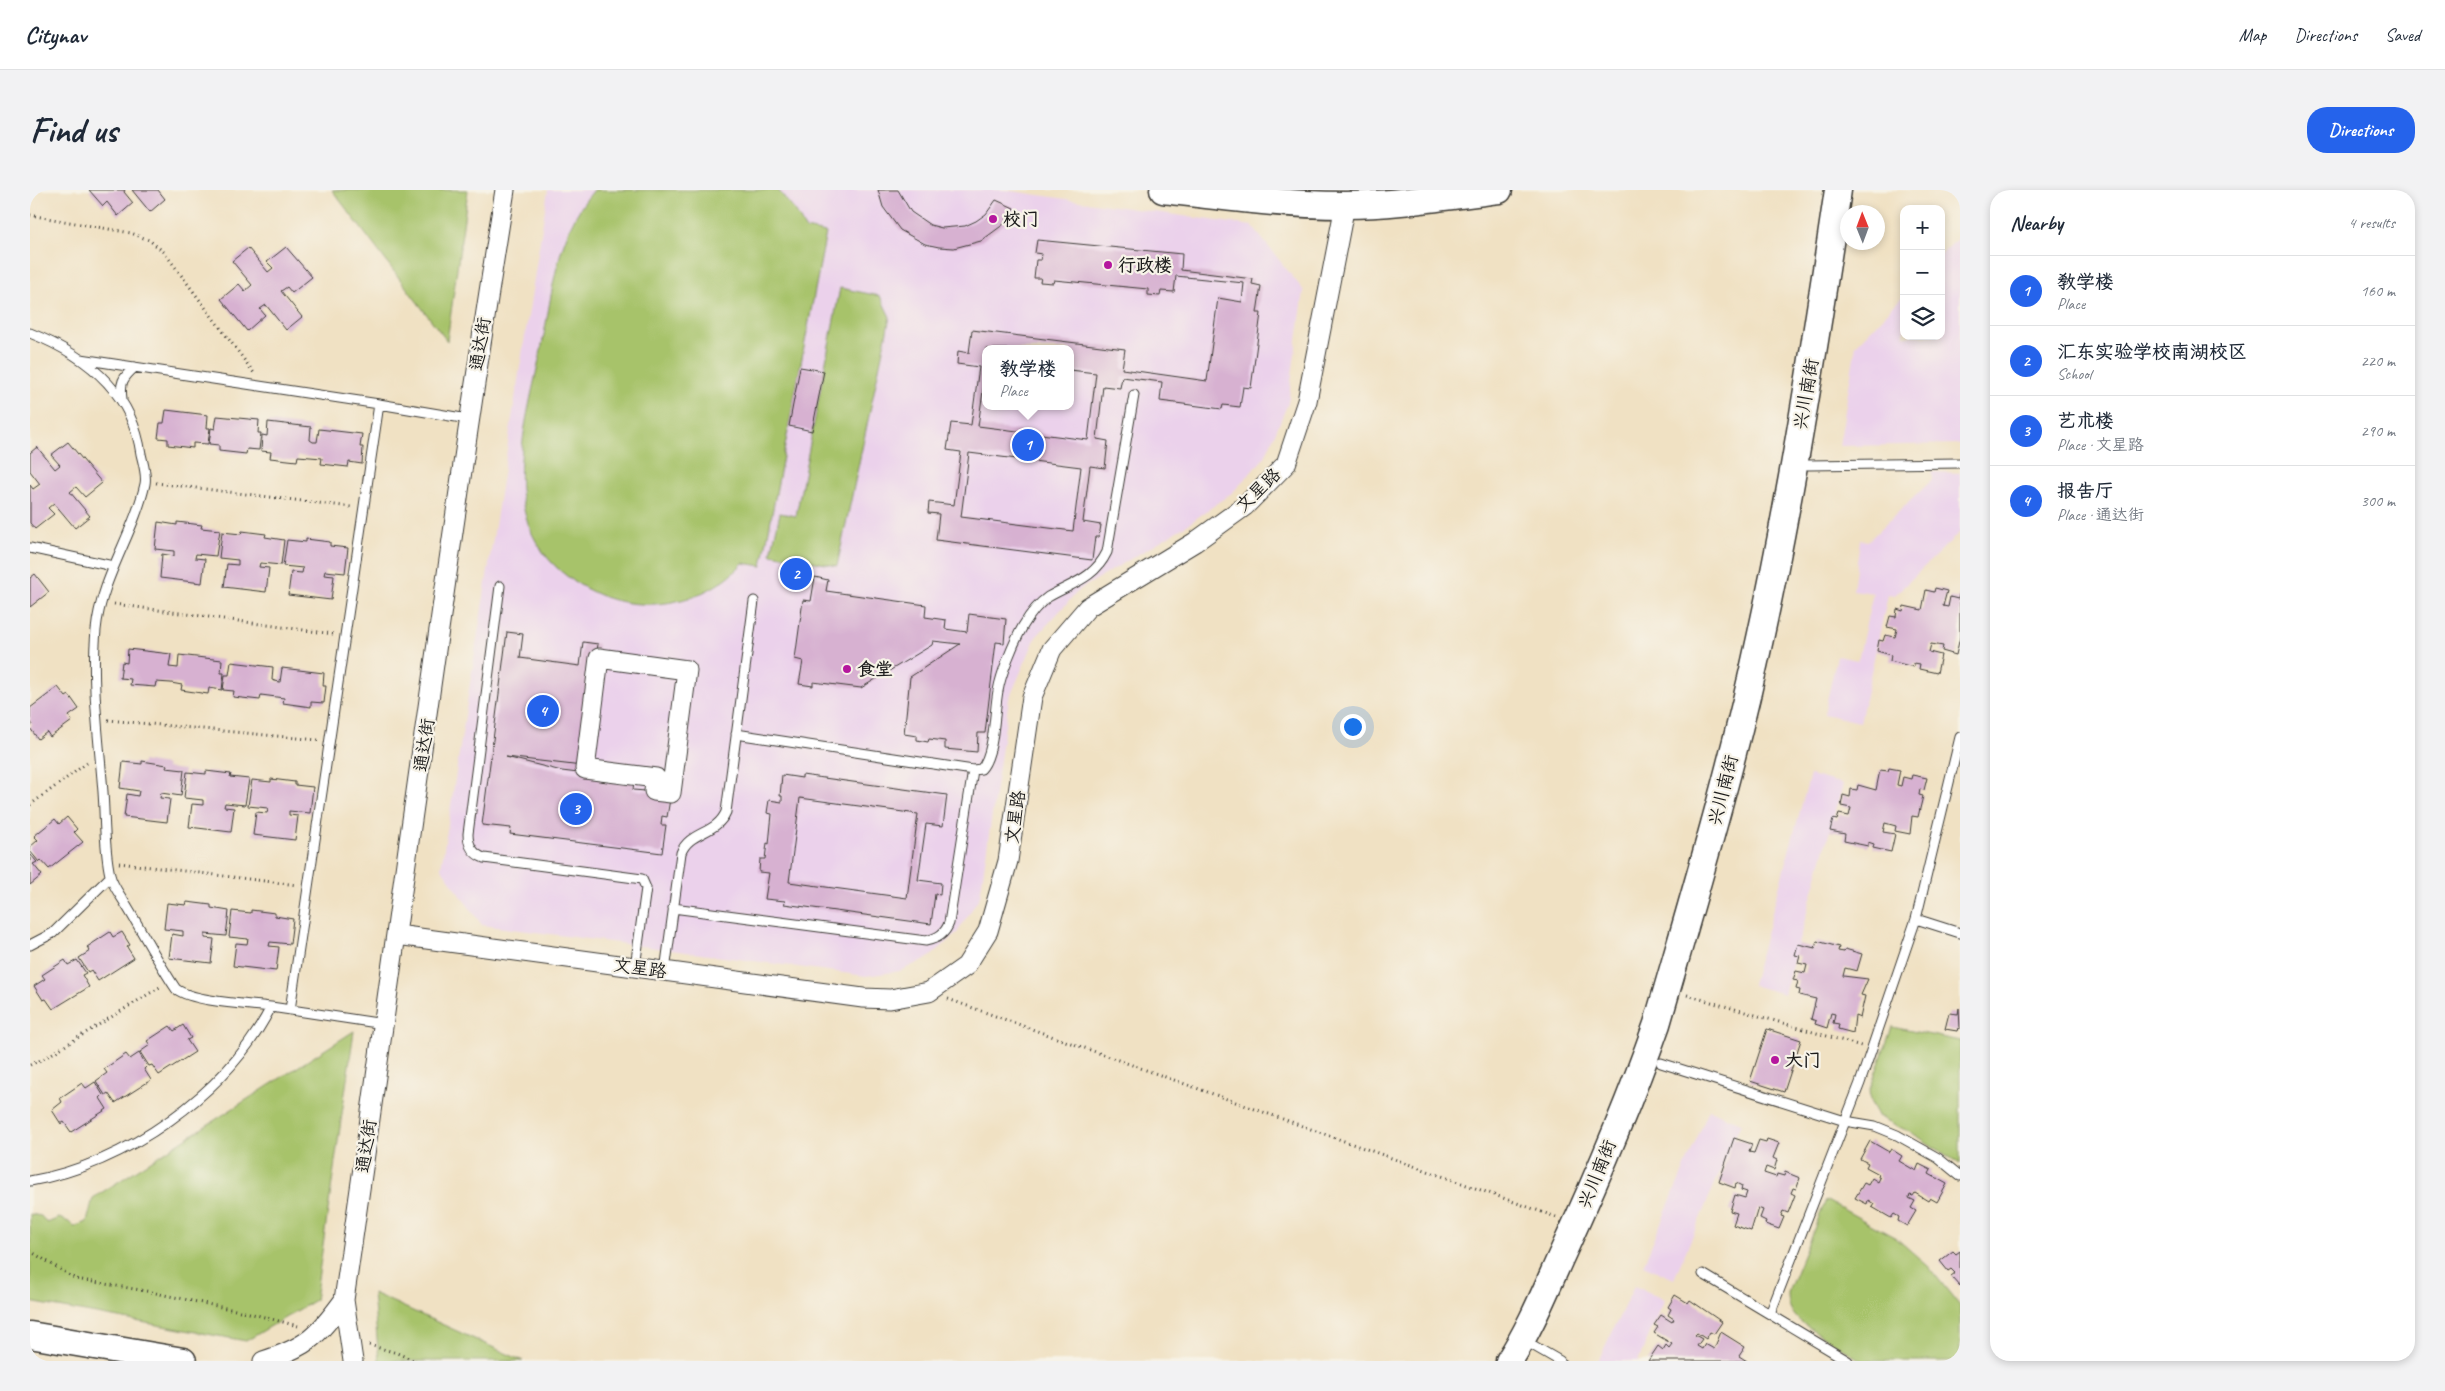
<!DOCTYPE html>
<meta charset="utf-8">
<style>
:root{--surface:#fff;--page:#f2f2f3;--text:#1f2937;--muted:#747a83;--line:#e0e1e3;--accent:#2563eb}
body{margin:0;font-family:Caveat,"LXGW WenKai TC",sans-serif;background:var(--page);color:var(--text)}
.controls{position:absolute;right:15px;top:15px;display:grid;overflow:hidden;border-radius:10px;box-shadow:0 2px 8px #0003}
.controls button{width:45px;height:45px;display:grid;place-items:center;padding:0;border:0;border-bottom:1px solid var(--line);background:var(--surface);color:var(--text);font:25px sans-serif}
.compass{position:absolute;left:1810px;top:15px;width:45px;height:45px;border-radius:50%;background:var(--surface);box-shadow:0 2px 8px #0003;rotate:359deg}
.you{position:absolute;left:1322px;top:536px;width:18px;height:18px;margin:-12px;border:4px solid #fff;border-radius:50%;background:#1a73e8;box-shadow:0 0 0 8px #1a73e833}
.badge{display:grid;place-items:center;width:32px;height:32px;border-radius:50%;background:var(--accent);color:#fff;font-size:16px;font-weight:700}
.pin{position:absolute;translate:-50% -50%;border:2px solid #fff;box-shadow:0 1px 5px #0006}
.popup{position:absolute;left:952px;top:155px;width:92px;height:65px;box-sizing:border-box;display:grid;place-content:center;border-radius:10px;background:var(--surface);filter:drop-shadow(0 1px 4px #0005);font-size:16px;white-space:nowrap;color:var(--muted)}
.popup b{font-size:19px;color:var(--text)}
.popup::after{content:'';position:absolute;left:50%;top:100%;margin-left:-10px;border:10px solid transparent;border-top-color:var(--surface)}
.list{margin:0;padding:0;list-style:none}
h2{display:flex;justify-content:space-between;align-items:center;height:65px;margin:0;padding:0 20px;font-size:21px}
h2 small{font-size:16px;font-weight:400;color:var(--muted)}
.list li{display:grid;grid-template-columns:32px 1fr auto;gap:15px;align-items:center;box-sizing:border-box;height:70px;padding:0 20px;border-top:1px solid var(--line)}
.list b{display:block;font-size:19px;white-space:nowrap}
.list p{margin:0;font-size:16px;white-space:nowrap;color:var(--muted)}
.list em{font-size:16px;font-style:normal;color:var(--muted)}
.icon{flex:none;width:28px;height:28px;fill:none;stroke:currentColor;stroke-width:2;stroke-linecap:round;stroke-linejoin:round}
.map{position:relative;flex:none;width:1930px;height:1171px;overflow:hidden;border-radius:20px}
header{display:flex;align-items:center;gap:30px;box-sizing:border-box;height:70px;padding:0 25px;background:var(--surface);border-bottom:1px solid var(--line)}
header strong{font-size:24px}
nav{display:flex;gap:28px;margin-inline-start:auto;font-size:18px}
.intro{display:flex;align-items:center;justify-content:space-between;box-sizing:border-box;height:120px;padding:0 30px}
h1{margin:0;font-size:35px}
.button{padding:12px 22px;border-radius:20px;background:var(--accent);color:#fff;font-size:18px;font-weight:700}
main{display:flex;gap:30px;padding:0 30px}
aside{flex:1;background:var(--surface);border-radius:20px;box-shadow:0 2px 8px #0003}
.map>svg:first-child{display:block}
</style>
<header>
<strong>Citynav</strong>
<nav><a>Map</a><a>Directions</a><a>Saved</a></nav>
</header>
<div class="intro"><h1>Find us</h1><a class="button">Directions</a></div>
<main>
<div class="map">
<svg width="1930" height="1171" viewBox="0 0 1930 1171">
<rect width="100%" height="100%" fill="#f7f3e8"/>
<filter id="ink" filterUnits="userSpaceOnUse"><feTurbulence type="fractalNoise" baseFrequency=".02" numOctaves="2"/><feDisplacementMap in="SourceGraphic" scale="10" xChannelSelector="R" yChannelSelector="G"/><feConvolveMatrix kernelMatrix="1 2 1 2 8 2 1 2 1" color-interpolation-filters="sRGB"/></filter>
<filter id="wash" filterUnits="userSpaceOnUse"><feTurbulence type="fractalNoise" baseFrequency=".0096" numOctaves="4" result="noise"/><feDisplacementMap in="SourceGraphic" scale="20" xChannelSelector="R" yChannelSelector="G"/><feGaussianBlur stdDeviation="1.12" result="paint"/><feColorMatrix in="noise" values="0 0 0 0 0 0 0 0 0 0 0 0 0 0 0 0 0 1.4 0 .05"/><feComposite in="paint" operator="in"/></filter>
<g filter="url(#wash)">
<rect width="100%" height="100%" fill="#f0e1c3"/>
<!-- built -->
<path fill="#ebd1eb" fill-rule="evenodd" d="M518 0H974L1222 36 1274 101 1258 213 1235 267 1203 302 1157 335 1049 400 1006 447 979 509 950 706 927 743 900 767 870 781 836 786 452 735 411 678ZM956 159H1040V216H956Z
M1930 46V254L1809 256 1826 155 1874 105V146H1911V65Z
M1902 282 1930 283V342L1864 406 1858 405 1830 532 1794 524 1807 466 1828 470 1843 403 1823 400 1830 350 1838 351 1903 289Z
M1780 585 1813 594 1754 804 1722 795Z
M1679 920 1711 933 1644 1089 1613 1075Z
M1604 1096 1635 1109 1608 1171H1568Z"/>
<!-- green -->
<path fill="#a7c36a" stroke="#627043" d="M302 0H438L417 151Z
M564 0H748L766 22 775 39 796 43 732 376 713 373C687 402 649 416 611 414 584 413 560 403 538 387 461 329 497 233 512 155 523 101 526 43 564 0Z
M810 98 850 106 860 127 807 376 741 364 750 323 766 326Z
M1862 837 1930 851V974L1887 946 1848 926 1842 914 1839 902Z
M324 841 285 1110 216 1151 0 1112V1024L11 1026 17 1033 29 1028 39 1032 44 1037 57 1032 63 1008Z
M1796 1010 1866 1048 1898 1076 1930 1116V1171H1832L1772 1133C1761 1123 1758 1117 1758 1102Z
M343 1103 493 1171H349Z"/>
<g id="blocks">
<!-- building -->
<path fill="#d7b1d1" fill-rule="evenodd" d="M59 0H95L94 2 103 13 88 26 77 12 73 16Z
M102 0H128L135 9 120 22Z
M848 0H868L881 22 900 35 912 38 935 36 946 31 956 24 966 10 984 18 974 34 951 51 924 58 909 57 895 54 870 40 853 17Z
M1007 50 1152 64 1151 80 1223 89 1222 94 1231 96 1227 123H1231L1221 198 1213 197 1210 217 1193 215 1192 219 1130 211 1132 192 1092 187 1090 198 1073 196 1067 249 1078 251 1075 278 1060 276 1053 332 1071 335 1069 347H1065L1062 370 906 350 909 324 898 323 899 312 924 315 931 262 917 260 921 233 941 235 949 177 927 174 928 161 939 163 942 140 1095 159 1092 179 1177 191 1188 108 1212 112 1214 93 1146 86 1144 102 1131 101 1130 106 1118 105V99L1024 90 1023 93 1010 92 1011 88H1004L1006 70H1011L1012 64 1005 63ZM956 159H1040V180L1066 183 1058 250 948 236 956 180ZM939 263 1051 277 1043 341 931 327Z
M256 57 282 87 262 103 257 97 251 101 272 127 256 140 236 115 230 119 235 125 217 141 191 109 209 94 215 101 222 95 202 71 218 58 238 82 243 78 237 72Z
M770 177 794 181 782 241 759 236Z
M136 220 178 225 177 238H180L178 254 163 253V258L138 255V249L128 248 130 233H134Z
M187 226 229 230 228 243H231L229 260 217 259 216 264 189 261V255L179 254 181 238 185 239Z
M238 232 281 237 280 250 283 252H287L289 239 332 244 330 257H333L332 274 319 272 318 277 291 274 292 268 268 266 267 271 240 268 241 262 231 261 232 245 237 246Z
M38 252 72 293 55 307 46 297 40 302 60 326 45 338 24 313 18 318 24 324 5 339 0 333V295L3 299 10 294 0 281V263L7 257 25 279 30 275 21 265Z
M128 332 147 335V332L172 335 171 338 190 340 186 366 166 364 165 368 175 369 172 393 130 388 132 364 144 366V361L125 359Z
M212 341 236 344 235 347 254 350 251 375 230 373 229 377 239 378 236 402 194 397 197 374 208 375V370L189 368 192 342 211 344Z
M276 349 300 352V356L318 358 315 383 295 381 294 385 304 386 301 410 258 405 261 382 272 383 273 378 253 376 257 350 276 352Z
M5 384 19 402 0 417V388Z
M785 387 798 390 796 401 896 415 895 427 916 430 915 439 937 442 939 424 976 429 974 453 966 452 955 543H948L947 562 915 559V551L899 549 898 552 887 550V546L874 544 880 487 930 454 903 451 902 455 831 498 783 492V496L769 494 773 471 765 469 773 410 781 411Z
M1905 398 1917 401 1913 416 1918 417 1920 407 1928 409 1930 402V447L1926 465 1912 461 1913 456 1901 454 1899 462 1911 465 1907 483 1889 479 1890 474 1884 473V477L1860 471 1861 465 1847 461 1849 450 1853 451 1855 445 1865 447 1867 439 1857 437 1860 426 1866 427 1867 419 1873 421 1874 416 1892 420 1896 400 1904 402Z
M477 442 493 444 490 468 550 476 553 452 568 454 552 576 476 567 532 581 604 590 603 600 641 603 637 627 632 626 631 635H636L632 663 480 644 481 638 452 635Z
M98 459 141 464 139 477 148 478 149 465 192 470 191 483H194L192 500 179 498 178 504 151 500 152 495 141 493 126 492 125 497 100 495 101 489 90 488 92 472 97 473Z
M201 472 243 477 242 490 245 491 250 492 252 478 294 483 293 496H296L294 513 281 512V517L253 513 254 508 231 505 230 510 203 507 204 501 193 500 195 485H199Z
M28 497 36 507 39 505 49 519 39 526 42 531 20 547 17 542 8 549 0 538 2 534 0 531V518Z
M112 571 137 575 136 578 154 580 151 606 131 603 130 608 140 609 137 632 94 627 97 604 108 606 109 601 90 598 93 572 112 574Z
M1859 578 1870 580 1867 595 1871 596 1873 587 1881 589 1882 585 1897 588 1894 600 1890 599 1889 605 1893 606 1888 627 1882 626 1880 644 1865 641 1866 636 1855 633 1853 642 1865 644 1861 662 1843 658 1844 654 1838 652V656L1814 651 1815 644 1800 641 1803 629 1807 630 1809 624 1819 626 1821 618 1811 616 1813 605 1820 607 1821 599 1827 600 1828 595 1846 600 1850 580 1858 581Z
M176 581 201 584 200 587 219 589 215 615 195 613 194 617 204 618 201 642 159 637 162 614 173 615V610L154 608 157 582 176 584Z
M752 585 772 588V585L917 605 913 636 896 634 888 690 911 693 910 705 905 704 901 734 754 714 755 711 735 709 739 683 729 682 730 669H735L737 653 739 654 742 624 737 623 739 610 752 612V606H750ZM770 608 888 624 877 708 759 692Z
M241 589 265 592V595L283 597 280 623 259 621V625L268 626 265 650 223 645 226 622 237 623 238 618 218 616 222 590 241 592Z
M37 627 47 639 44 642 53 652 19 679 11 670 9 672 0 661V657L8 650 4 646 25 629 29 634Z
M0 664 7 672 3 674 12 685 0 695Z
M157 712 181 715V718L199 721 196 746 175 744V748L184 749 181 773 139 768 142 744 153 746V741L134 739 137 713 156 715Z
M221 720 245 723V726L263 729 260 754 240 752 239 756 249 757 246 781 203 776 206 753 217 754 218 749 199 747 202 721 221 723Z
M80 742 83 747 92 742 100 755 97 757 104 768 68 791 61 780 58 782 49 768 60 761 57 757Z
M1787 751 1809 757 1808 761 1814 762 1815 759 1832 764 1827 781 1815 778 1813 786 1838 789 1831 805 1835 806 1830 828 1825 826 1823 843 1808 839 1809 834 1803 833 1805 824 1801 823 1797 838 1785 834 1786 831 1781 829 1786 809 1769 805 1770 800 1766 799 1768 791 1763 790 1766 781 1775 783 1777 775 1768 773 1770 766 1765 765 1768 754 1785 758Z
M35 770 38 775 47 770 56 783 52 785 59 797 23 819 16 809 13 810 4 796 15 789 12 785Z
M1929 818 1930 839 1928 838 1927 841 1915 839 1919 823 1928 824Z
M153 835 161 848 157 850 165 862 129 885 122 875 119 876 110 862 120 855 117 851 140 836 144 841Z
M1737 839 1771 850 1754 902 1720 891Z
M109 863 117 876 114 879 121 890 85 913 78 903 75 905 66 891 77 883 74 879 96 864 100 869Z
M65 892 73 905 70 908 77 919 41 942 34 932 31 934 22 920 32 912 30 908 52 893 56 898Z
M1704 948 1722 954 1719 962 1724 963 1729 950 1736 952 1737 949 1749 953 1743 968 1747 970 1744 980 1736 977 1734 983 1746 987 1747 984 1754 986 1755 982 1770 988 1766 999 1763 998 1761 1003 1765 1005 1758 1023 1753 1021 1751 1026 1754 1027 1749 1039 1735 1034 1736 1031 1730 1028 1733 1020 1728 1018 1721 1041 1703 1035 1707 1023 1700 1021 1705 1005 1715 1008 1717 1002 1711 1000 1712 996 1706 993 1705 998 1689 992Z
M1840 951 1859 962 1861 959 1872 966 1869 971 1886 981 1889 974 1901 980 1899 984 1917 994 1907 1012 1900 1008 1898 1011 1885 1003 1883 1006 1880 1005 1879 1008 1885 1011 1881 1018 1886 1021 1877 1036 1868 1031 1869 1027 1864 1024 1861 1028 1842 1017 1844 1014 1838 1010 1837 1014 1825 1008 1834 993 1838 995 1842 988 1848 992 1850 988 1848 987 1849 984 1836 977 1838 973 1830 969Z
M1923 1061 1926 1064 1930 1061V1096L1921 1086 1925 1083 1921 1079 1918 1081 1910 1071Z
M1645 1105 1658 1113 1660 1110 1692 1132 1684 1144 1680 1142 1676 1149 1667 1143 1665 1145 1672 1149 1667 1156 1672 1159 1675 1154 1684 1159 1691 1142 1715 1157 1709 1166 1717 1171H1618L1628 1156 1633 1160 1636 1155 1639 1158 1642 1154 1624 1143 1628 1137 1624 1135 1631 1125 1642 1132 1644 1129 1638 1125 1641 1119 1638 1117Z"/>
</g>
</g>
<g filter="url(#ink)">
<use href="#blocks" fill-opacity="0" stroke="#3c3a35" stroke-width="1"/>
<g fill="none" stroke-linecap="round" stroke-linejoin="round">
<!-- lane casing -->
<g stroke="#3c3a35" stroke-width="11">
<path id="lane" d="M0 143C56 165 102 201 111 264 113 273 117 285 115 294 104 344 71 388 66 440 61 493 69 549 73 602 75 629 74 659 80 685 82 695 91 706 96 715 113 743 128 772 146 799 164 812 217 814 241 817
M51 169 349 214 438 229
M92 209C90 193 92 188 105 177
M1778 275 1930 273
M0 358 83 376
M470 396 438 644C438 655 443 664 454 668L612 689 616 698 605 777
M706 544 943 580 951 579C965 564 964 521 968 501 971 483 984 452 993 436 999 426 1008 414 1018 407 1042 393 1064 389 1077 362L1104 205
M643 718 896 751C908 748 915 744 919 733L943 580
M1886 729 1930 743
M0 755 23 743 80 687
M635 781 651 663C659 641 686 645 696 622L724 411
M260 820 349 214
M1631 873 1815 931 1845 936 1867 945 1908 968 1930 986
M0 991C96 974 197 904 241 817L354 834
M1673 1084 1818 1171
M1740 1124 1830 893 1886 729 1930 547
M1504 1156 1530 1171"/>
</g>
<!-- street casing -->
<g stroke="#3c3a35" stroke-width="21">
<path id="street" d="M569 468 657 480 641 603 624 601 626 588 555 579Z
M367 745 833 808 860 809 899 802 936 776 958 741 978 671 1002 507 1022 459 1058 417 1165 352 1215 316 1256 274 1277 211 1315 15
M314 1110C368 740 416 369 475 0
M233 1171C277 1157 287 1147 314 1110L323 1171"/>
</g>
<!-- secondary casing -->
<g stroke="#3c3a35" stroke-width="29">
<path id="secondary" d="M1133 0C1193 7 1254 15 1315 15 1366 15 1418 6 1469 0
M0 1145 153 1171
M1479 1171C1501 1137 1516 1099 1533 1062 1567 988 1600 911 1627 834 1664 705 1703 576 1731 444 1763 297 1786 148 1808 0"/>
</g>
<!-- path -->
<path stroke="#3c3a35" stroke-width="3" stroke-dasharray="1 4" stroke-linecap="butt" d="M0 25 101 43 119 50 134 62 224 183
M126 293 321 317
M84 414 303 444
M78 530 288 550
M0 615 57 573
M89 673 267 695
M1657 805 1831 856
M918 809 1526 1027
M0 875 15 868 130 797
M0 1061 46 1089 116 1101 219 1123 268 1136
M339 1155 367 1163 385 1171"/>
<!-- lane -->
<use href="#lane" stroke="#fff" stroke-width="9"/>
<!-- street -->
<use href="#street" stroke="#fff" stroke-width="19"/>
<!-- secondary -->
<use href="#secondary" stroke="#fff" stroke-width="26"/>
</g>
</g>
<!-- markers -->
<g fill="#b5179e" stroke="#f7f3e8" stroke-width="2">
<circle cx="963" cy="29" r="5"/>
<circle cx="1078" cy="75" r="5"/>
<circle cx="817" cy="479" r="5"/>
<circle cx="1745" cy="870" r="5"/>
</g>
<g text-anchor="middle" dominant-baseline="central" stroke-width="4.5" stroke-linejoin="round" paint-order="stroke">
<!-- poi labels -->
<g font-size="18" font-weight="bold" fill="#1c1c1c" stroke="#f7f3e8" text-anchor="start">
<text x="973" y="29">校门</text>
<text x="1088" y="75">行政楼</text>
<text x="827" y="479">食堂</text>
<text x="1755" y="870">大门</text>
</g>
<!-- street labels -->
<g font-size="18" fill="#1c1c1c" stroke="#f7f3e8">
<text transform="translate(450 154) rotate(-81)">通达街</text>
<text transform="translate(1776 204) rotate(-80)">兴川南街</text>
<text transform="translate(1228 300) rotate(-44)">文星路</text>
<text transform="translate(394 555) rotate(-82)">通达街</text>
<text transform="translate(1693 600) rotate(-76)">兴川南街</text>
<text transform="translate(985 627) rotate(-82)">文星路</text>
<text transform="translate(610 778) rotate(8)">文星路</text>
<text transform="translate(336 956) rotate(-82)">通达街</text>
<text transform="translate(1567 984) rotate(-68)">兴川南街</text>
</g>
</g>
</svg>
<div class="controls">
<button>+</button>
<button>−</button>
<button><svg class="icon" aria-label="layers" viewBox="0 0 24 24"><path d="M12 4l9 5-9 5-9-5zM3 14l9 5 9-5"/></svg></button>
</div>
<svg class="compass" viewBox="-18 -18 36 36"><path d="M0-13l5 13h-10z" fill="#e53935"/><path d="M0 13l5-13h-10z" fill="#747a83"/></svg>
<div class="you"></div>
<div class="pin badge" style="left:998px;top:255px">1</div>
<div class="popup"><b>教学楼</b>Place</div>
<div class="pin badge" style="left:766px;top:384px">2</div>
<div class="pin badge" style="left:546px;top:619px">3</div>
<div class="pin badge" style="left:513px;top:521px">4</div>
</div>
<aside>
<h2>Nearby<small>4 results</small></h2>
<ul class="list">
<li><span class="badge">1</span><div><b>教学楼</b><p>Place</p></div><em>160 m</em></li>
<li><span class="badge">2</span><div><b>汇东实验学校南湖校区</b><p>School</p></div><em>220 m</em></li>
<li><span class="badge">3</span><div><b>艺术楼</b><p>Place · 文星路</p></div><em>290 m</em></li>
<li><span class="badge">4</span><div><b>报告厅</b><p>Place · 通达街</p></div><em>300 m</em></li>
</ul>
</aside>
</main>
